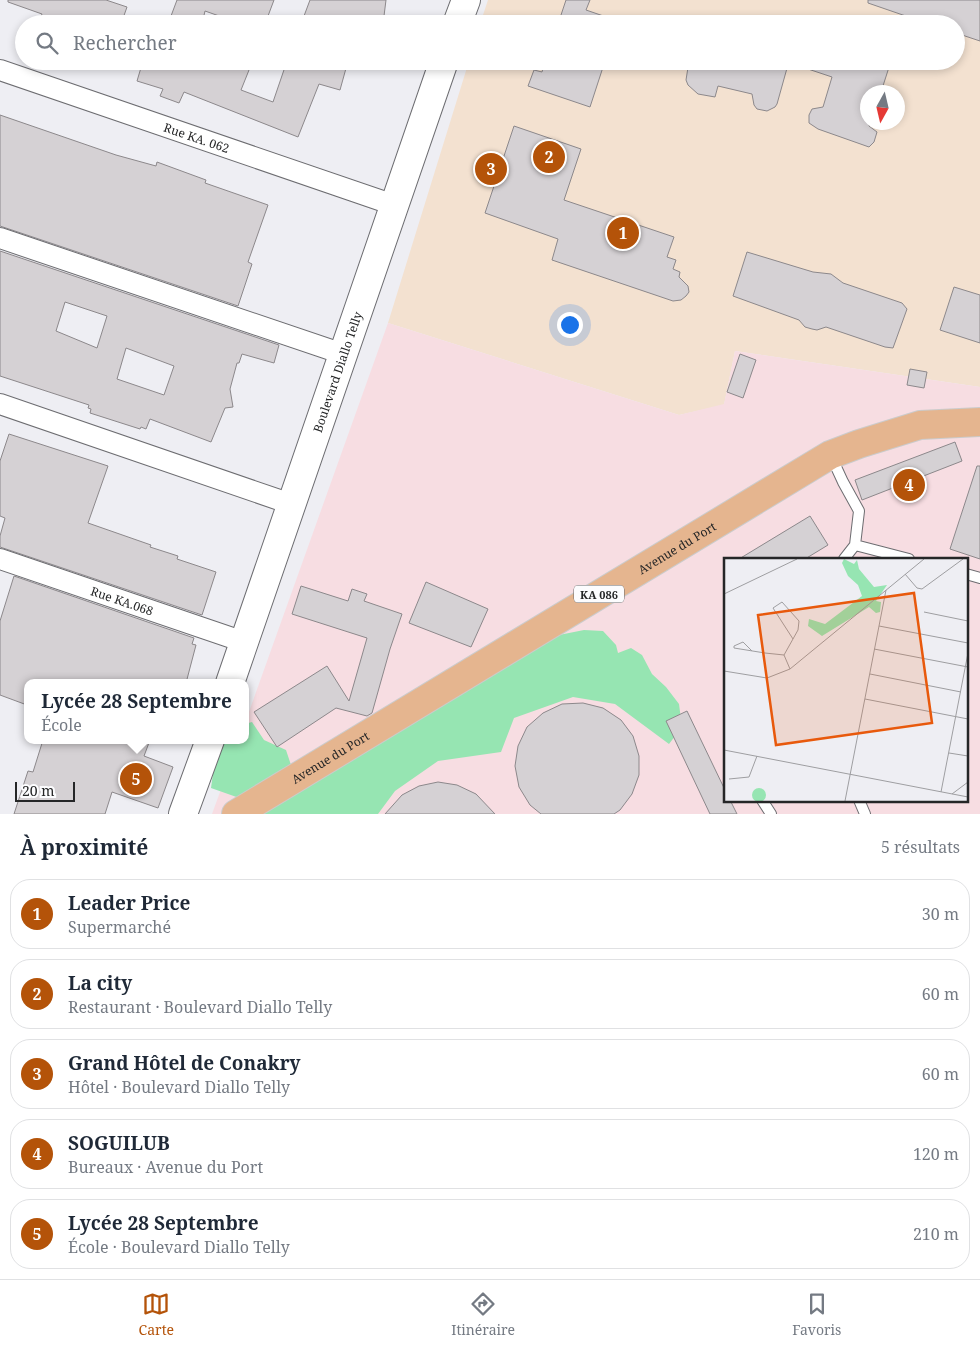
<!DOCTYPE html>
<html lang="fr">
<meta charset="utf-8">
<style>
:root{--surface:#fff;--page:#f6f6f7;--text:#1f2937;--muted:#747a83;--line:#e0e1e3;--accent:#b45309}
body{margin:0;font-family:"Noto Serif",serif;background:var(--page);color:var(--text)}
.compass{position:absolute;left:860px;top:85px;width:45px;height:45px;border-radius:50%;background:var(--surface);box-shadow:0 2px 8px #0003;rotate:188deg}
.scale{position:absolute;left:15px;bottom:12px;width:60px;box-sizing:border-box;padding-left:5px;border:2px solid #252627;border-top:0;font-size:14px;line-height:18px;white-space:nowrap;color:#252627;-webkit-text-stroke:4px #fcfcfe;paint-order:stroke}
.you{position:absolute;left:569px;top:324px;width:18px;height:18px;margin:-12px;border:4px solid #fff;border-radius:50%;background:#1a73e8;box-shadow:0 0 0 8px #1a73e833}
.badge{display:grid;place-items:center;width:32px;height:32px;border-radius:50%;background:var(--accent);color:#fff;font-size:16px;font-weight:700}
.pin{position:absolute;translate:-50% -50%;border:2px solid #fff;box-shadow:0 1px 5px #0006}
.popup{position:absolute;left:24px;top:679px;width:225px;height:65px;box-sizing:border-box;display:grid;place-content:center;border-radius:10px;background:var(--surface);filter:drop-shadow(0 1px 4px #0005);font-size:16px;white-space:nowrap;color:var(--muted)}
.popup b{font-size:19px;color:var(--text)}
.popup::after{content:'';position:absolute;left:50%;top:100%;margin-left:-10px;border:10px solid transparent;border-top-color:var(--surface)}
.list{margin:0;padding:0;list-style:none}
h2{display:flex;justify-content:space-between;align-items:center;height:65px;margin:0;padding:0 20px;font-size:21px}
h2 small{font-size:16px;font-weight:400;color:var(--muted)}
.list li{display:grid;grid-template-columns:32px 1fr auto;gap:15px;align-items:center;box-sizing:border-box;height:70px;margin:0 10px 10px;padding:0 10px;border:1px solid var(--line);border-radius:20px}
.list b{display:block;font-size:19px;white-space:nowrap}
.list p{margin:0;font-size:16px;white-space:nowrap;color:var(--muted)}
.list em{font-size:16px;font-style:normal;color:var(--muted)}
.icon{flex:none;width:28px;height:28px;fill:none;stroke:currentColor;stroke-width:2;stroke-linecap:round;stroke-linejoin:round}
.map{position:relative;flex:none;width:980px;height:814px;overflow:hidden}
.search{position:absolute;background:var(--surface);box-shadow:0 2px 8px #0003;left:15px;right:15px;top:15px;height:55px;display:flex;align-items:center;gap:12px;box-sizing:border-box;padding:0 18px;border-radius:28px;color:var(--muted);font-size:19px}
.sheet{height:465px;background:var(--surface)}
nav{display:flex;justify-content:space-around;align-items:center;box-sizing:border-box;height:70px;border-top:1px solid var(--line);background:var(--surface);font-size:14px;color:var(--muted)}
nav a{display:grid;justify-items:center;gap:2px}
nav .on{color:var(--accent)}
.map>svg:first-child{display:block}
</style>
<div class="map">
<svg width="980" height="814" viewBox="0 0 980 814">
<rect width="100%" height="100%" fill="#eeeef3"/>
<!-- commercial -->
<path fill="#f3e1d0" fill-rule="evenodd" d="M488 0H980V387L735 351 724 405 679 415 388 323 469 61H956V24H480ZM868 92H898V122H868Z"/>
<!-- industrial -->
<path fill="#f7dde2" fill-rule="evenodd" d="M388 323 679 415 724 404 735 351 980 387V814H212L239 740H245V723ZM725 559H966V800H725Z"/>
<!-- green -->
<path fill="#96e5b2" d="M584 630 603 631 616 645 618 653 631 648 642 655 652 674 666 687 679 704 682 727 669 744 615 704 573 697 514 718 501 752 438 761 395 791 378 814H222L226 810 245 800 211 788 215 759 222 740H245V724L252 722 264 740 286 750 291 765 554 636Z"/>
<!-- building -->
<path fill="#d5d1d4" stroke="#8c888b" fill-rule="evenodd" d="M8 0H106L127 7 121 24H38L42 14 8 2Z
M177 0H274L265 24H242L205 11 202 24H168Z
M310 0H386L383 24H301Z
M566 0H590L586 10 618 21V24H558Z
M868 0H980V41L956 33V24H929L868 3Z
M143 61H227L249 70 241 90 273 102 287 61H348L340 90 319 84 298 137 184 92 179 103 160 96 163 89 137 81Z
M545 61H605L590 107 528 86 534 70 542 72Z
M689 61H789L777 104 775 107 767 111 757 109 754 105 752 94 718 86 715 97 698 94 688 85 686 80Z
M803 61H826L839 64 840 61H891L881 92H868V122H870L869 126 877 132 874 142 869 147 818 129 809 123V115L812 109 823 107 832 77 802 67Z
M0 115 116 155 156 166 157 162 206 180 205 183 268 205 248 262 252 264 238 306 0 226Z
M514 126 581 149 564 200 674 237 667 257 676 260 673 269 680 272 679 277 688 286 689 292 686 296 681 300 673 301 552 260 558 239 485 213Z
M0 251 279 345 274 363 242 354 239 363H237L230 389 233 407 225 408 211 442 150 419 146 429 141 427 140 429 90 413 91 409 88 408 89 405 0 376ZM65 302 107 316 97 348 56 331ZM126 348 174 366 164 395 117 379Z
M747 252 813 272 831 274 843 283 902 303 907 309 893 348 885 347 826 327 817 330 812 329 805 327 799 320 733 296Z
M954 287 980 295V343L940 330Z
M740 354 756 360 743 398 727 392Z
M910 369 927 372 924 388 907 385Z
M9 434 108 466 88 523 151 545 150 547 178 556 177 559 216 572 202 615 0 547V536L5 518 0 516V461Z
M955 442 962 461 862 500 855 480Z
M977 466H980V559L950 549Z
M810 516 828 545 805 559H739Z
M14 576 194 638 192 644 196 645 186 683H27V705L0 695V621Z
M426 582 488 609 471 647 409 623Z
M301 586 348 601 352 589 367 594 364 601 402 614 390 649 372 713 367 716 336 708 277 747 254 712 327 666 349 701 367 638 292 614Z
M583 703 603 708 621 720 633 736 639 756V775L632 794 620 810 614 814H541L530 805 519 787 515 766 518 746 527 727 543 713 562 704Z
M687 711 725 790V800H730L737 814H710L666 721Z
M43 740H150L144 756 173 767 158 808 112 792 105 814H14L28 771 33 772Z
M438 782 457 785 476 794 495 814H385L402 795 419 786Z"/>
<g fill="none" stroke-linecap="round" stroke-linejoin="round">
<!-- lane casing -->
<g stroke="#6d6d71" stroke-width="12">
<path id="lane" d="M831 456 843 482 859 511 855 545 844 559
M855 545 909 559
M966 574 980 578
M762 800 771 814
M859 800 865 814"/>
</g>
<!-- street casing -->
<g stroke="#6d6d71" stroke-width="22">
<g id="street">
<path id="s1" d="M0 70 394 205"/>
<path d="M0 238 343 354"/>
<path d="M0 404 291 504"/>
<path id="s2" d="M0 559 244 642"/>
</g>
</g>
<!-- secondary casing -->
<g stroke="#6d6d71" stroke-width="30">
<g id="secondary">
<path d="M457 24 466 0"/>
<path id="s3" d="M230 683 444 61"/>
<path d="M183 814 210 740"/>
</g>
</g>
<!-- primary casing -->
<g stroke="#cbcbcb" stroke-width="30">
<g id="primary">
<path id="s4" d="M236 814 830 455 859 444 920 425 980 422"/>
</g>
</g>
<!-- lane -->
<use href="#lane" stroke="#fff" stroke-width="10"/>
<!-- street -->
<use href="#street" stroke="#fff" stroke-width="20"/>
<!-- secondary -->
<use href="#secondary" stroke="#fff" stroke-width="28"/>
<!-- primary -->
<use href="#primary" stroke="#e5b58f" stroke-width="28"/>
</g>
<g text-anchor="middle" dominant-baseline="central" stroke-width="5" stroke-linejoin="round" paint-order="stroke">
<!-- shield labels -->
<rect fill="#fcfcfe" stroke="#666668" stroke-width="1" x="574" y="585.5" width="50" height="17" rx="4"/>
<g font-size="11" font-weight="bold" fill="#252627">
<text x="599" y="594">KA 086</text>
</g>
<!-- street labels -->
<g font-size="12" fill="#252627" stroke="#fcfcfe">
<text stroke="none"><textPath href="#s1" startOffset="208">Rue KA. 062</textPath></text>
<text stroke="none"><textPath href="#s3" startOffset="329">Boulevard Diallo Telly</textPath></text>
<text stroke="none"><textPath href="#s4" startOffset="515">Avenue du Port</textPath></text>
<text stroke="none"><textPath href="#s2" startOffset="129">Rue KA.068</textPath></text>
<text stroke="none"><textPath href="#s4" startOffset="110">Avenue du Port</textPath></text>
</g>
</g>
<!-- overview -->
<g transform="translate(724 558)">
<rect width="244" height="244" fill="#eeeef3"/>
<path d="M120 1 130 6 133 2 135 11 150 29 163 27 152 43 157 44 156 54 152 55 145 49 98 78 84 68 85 61 101 66 138 38 134 27 124 18 118 5ZM28 237a7 7 0 1 1 14 0a7 7 0 1 1-14 0Z" fill="#96e5b2"/>
<path fill="none" stroke="#9e9ea1" stroke-width="1" d="M181 16 193 30 198 31 239 1M0 36 73 1M200 54 244 63M155 68 244 85M150 91 244 109M28 93 19 84 10 88V90L41 95 60 97M66 111 60 97 74 72 75 63 58 44 49 50 69 81M0 113 43 120 66 111 200 1M146 116 237 134M141 141 244 161M0 192 244 239M225 195 244 198M5 221 25 219 33 198M217 234 244 95M228 236 244 224M121 243 162 32"/>
<path fill="#e8590c" fill-opacity="0.15" stroke="#e8590c" stroke-width="2.5" d="M190 35 208 165 52 187 34 57Z"/>
<rect width="244" height="244" fill="none" stroke="#252627" stroke-width="2.5"/>
</g>
</svg>
<svg class="compass" viewBox="-18 -18 36 36"><path d="M0-13l5 13h-10z" fill="#e53935"/><path d="M0 13l5-13h-10z" fill="#747a83"/></svg>
<div class="scale">20 m</div>
<div class="you"></div>
<div class="pin badge" style="left:623px;top:233px">1</div>
<div class="pin badge" style="left:549px;top:157px">2</div>
<div class="pin badge" style="left:491px;top:169px">3</div>
<div class="pin badge" style="left:909px;top:485px">4</div>
<div class="pin badge" style="left:136px;top:779px">5</div>
<div class="popup"><b>Lycée 28 Septembre</b>École</div>
<div class="search"><svg class="icon" aria-label="search" viewBox="0 0 24 24"><circle cx="10" cy="10" r="6"/><path d="M15 15l6 6"/></svg>Rechercher</div>
</div>
<section class="sheet">
<h2>À proximité<small>5 résultats</small></h2>
<ul class="list">
<li><span class="badge">1</span><div><b>Leader Price</b><p>Supermarché</p></div><em>30 m</em></li>
<li><span class="badge">2</span><div><b>La city</b><p>Restaurant · Boulevard Diallo Telly</p></div><em>60 m</em></li>
<li><span class="badge">3</span><div><b>Grand Hôtel de Conakry</b><p>Hôtel · Boulevard Diallo Telly</p></div><em>60 m</em></li>
<li><span class="badge">4</span><div><b>SOGUILUB</b><p>Bureaux · Avenue du Port</p></div><em>120 m</em></li>
<li><span class="badge">5</span><div><b>Lycée 28 Septembre</b><p>École · Boulevard Diallo Telly</p></div><em>210 m</em></li>
</ul>
</section>
<nav>
<a class="on"><svg class="icon" aria-label="map" viewBox="0 0 24 24"><path d="M3 6l6-2 6 2 6-2v14l-6 2-6-2-6 2zM9 4v14M15 6v14"/></svg>Carte</a>
<a><svg class="icon" aria-label="directions" viewBox="0 0 24 24"><path d="M12 3l9 9-9 9-9-9zM9 14v-3h6M13 9l2 2-2 2"/></svg>Itinéraire</a>
<a><svg class="icon" aria-label="saved" viewBox="0 0 24 24"><path d="M7 4h10v16l-5-4-5 4z"/></svg>Favoris</a>
</nav>
